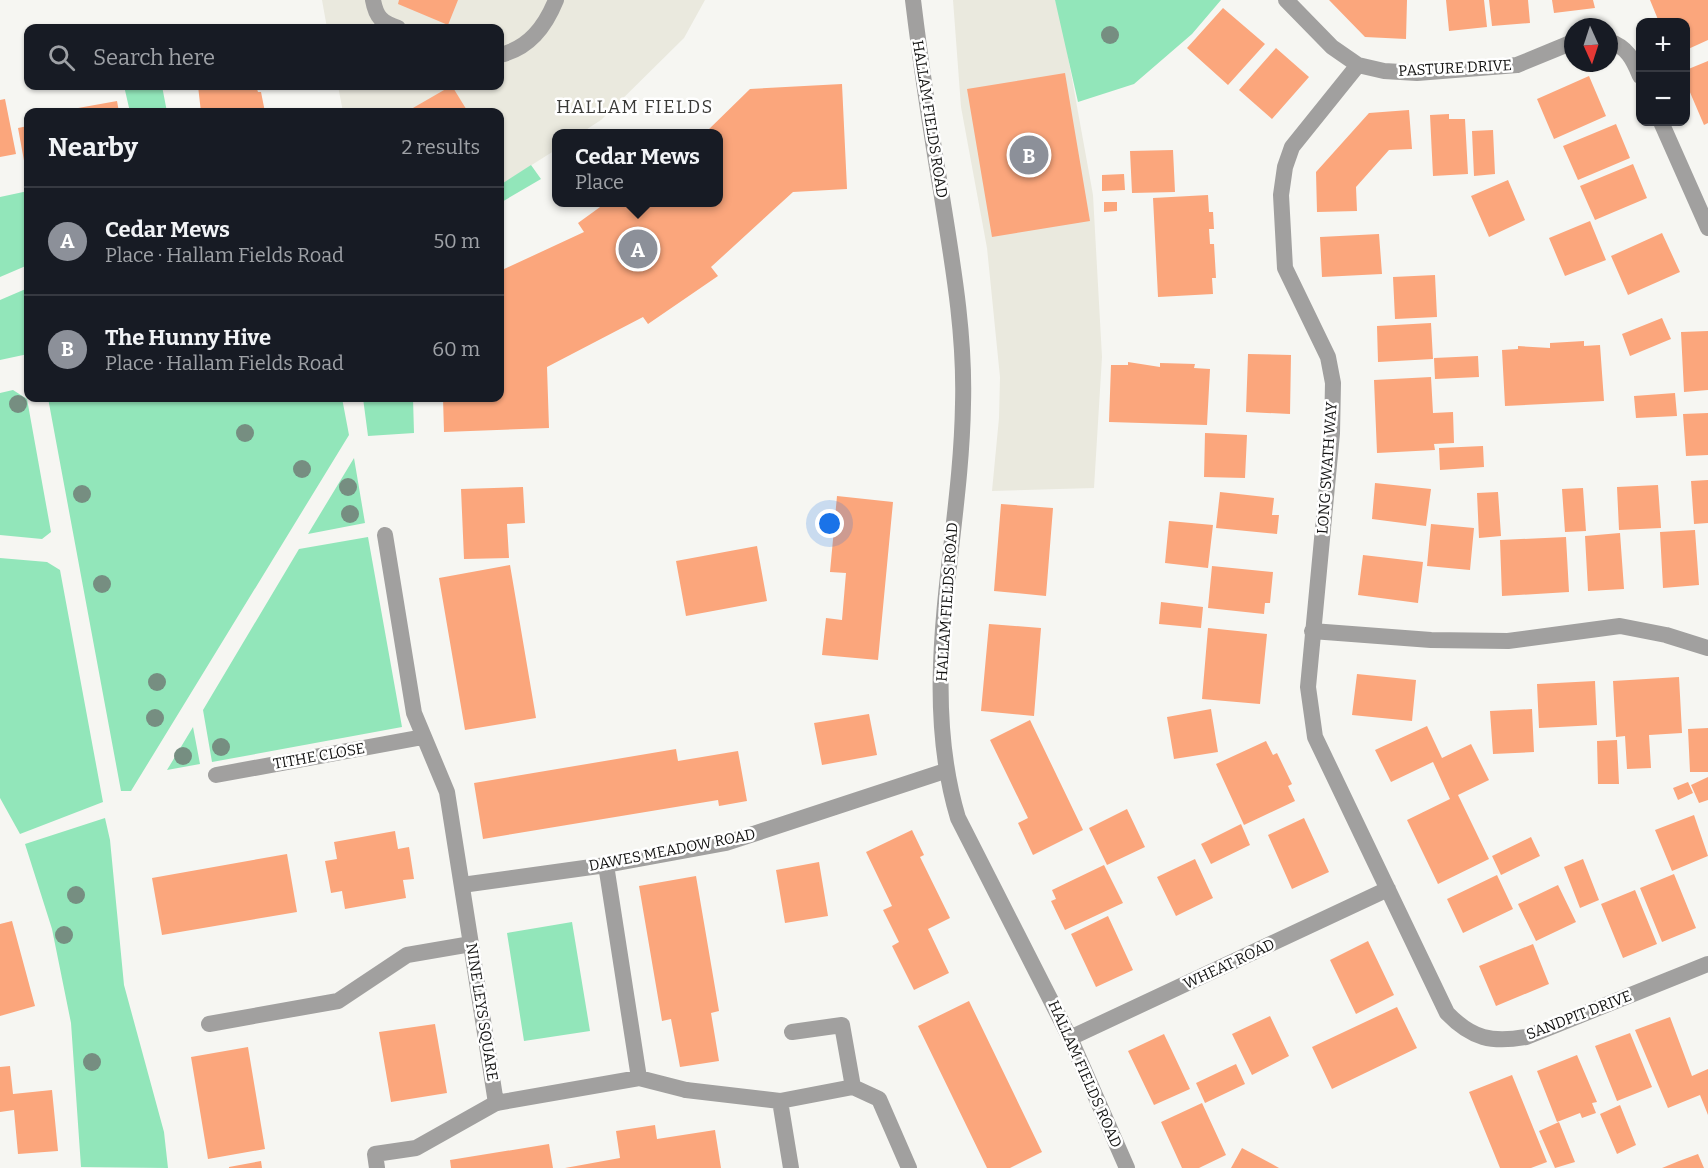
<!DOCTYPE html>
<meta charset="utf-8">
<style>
:root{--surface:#171b24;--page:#242831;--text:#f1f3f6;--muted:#9ea1a6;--line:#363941;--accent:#8c9099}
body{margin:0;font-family:Bitter,serif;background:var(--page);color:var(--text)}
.controls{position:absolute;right:18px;top:18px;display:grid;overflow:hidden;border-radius:12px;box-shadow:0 2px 4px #0004}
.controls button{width:54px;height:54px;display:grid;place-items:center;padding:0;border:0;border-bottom:2px solid var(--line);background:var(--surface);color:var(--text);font:30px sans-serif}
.compass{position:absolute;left:1564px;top:18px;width:54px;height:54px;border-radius:50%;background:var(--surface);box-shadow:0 2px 4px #0004;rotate:177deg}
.you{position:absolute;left:830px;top:524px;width:21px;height:21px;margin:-15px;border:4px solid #fff;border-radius:50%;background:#1a73e8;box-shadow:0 0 0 9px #1a73e833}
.badge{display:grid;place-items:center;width:39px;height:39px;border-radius:50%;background:var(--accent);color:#fff;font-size:20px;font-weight:700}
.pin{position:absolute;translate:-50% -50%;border:3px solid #fff;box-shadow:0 2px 6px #0006}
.popup{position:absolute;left:552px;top:129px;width:171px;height:78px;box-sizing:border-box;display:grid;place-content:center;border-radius:12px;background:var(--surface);filter:drop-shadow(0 2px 4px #0005);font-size:20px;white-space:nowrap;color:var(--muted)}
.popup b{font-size:22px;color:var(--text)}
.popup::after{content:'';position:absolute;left:50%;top:100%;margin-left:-12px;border:12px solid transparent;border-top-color:var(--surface)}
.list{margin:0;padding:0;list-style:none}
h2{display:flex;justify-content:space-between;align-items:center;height:78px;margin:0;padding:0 24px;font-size:26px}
h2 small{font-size:20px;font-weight:400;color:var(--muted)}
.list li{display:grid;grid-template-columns:39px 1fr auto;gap:18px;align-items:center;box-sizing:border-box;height:108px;padding:0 24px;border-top:2px solid var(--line)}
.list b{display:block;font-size:22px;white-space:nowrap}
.list p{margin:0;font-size:20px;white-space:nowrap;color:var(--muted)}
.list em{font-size:20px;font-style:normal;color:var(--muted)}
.icon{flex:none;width:33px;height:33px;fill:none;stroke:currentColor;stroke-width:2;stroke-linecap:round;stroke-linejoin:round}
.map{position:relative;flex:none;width:1708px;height:1168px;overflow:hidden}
.search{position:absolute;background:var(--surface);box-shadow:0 2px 4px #0004;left:24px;top:24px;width:480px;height:66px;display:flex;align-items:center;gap:15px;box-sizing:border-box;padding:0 21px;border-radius:12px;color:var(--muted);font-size:22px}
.panel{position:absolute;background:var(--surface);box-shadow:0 2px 4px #0004;left:24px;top:108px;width:480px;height:294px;border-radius:12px}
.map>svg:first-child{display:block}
</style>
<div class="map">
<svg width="1708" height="1168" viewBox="0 0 1708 1168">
<rect width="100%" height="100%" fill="#f6f6f2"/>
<!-- built -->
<path fill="#eae9de" d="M322 0H705L684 38 601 120 581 133 557 134V149L500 185V112H343L338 86H500V28H327Z
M953 0H1055L1061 18 1093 195 1102 357 1094 488 992 491 999 418 1000 377 987 248 961 107Z"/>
<!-- green -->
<path fill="#92e6ba" d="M1055 0H1221L1192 34 1134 84 1078 102Z
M124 86H162L167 112H130Z
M531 165 541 179 500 203V185Z
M28 191V265L0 277V197Z
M28 288V354L0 360V300Z
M13 390 27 399 51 532 42 539 0 535V393Z
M48 398H342L349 435 131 791H121Z
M363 398H413L414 433 368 436Z
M354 458 365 523 308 534Z
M368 537 402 727 212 762 203 710 299 549Z
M0 558 47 562 60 570 103 802 20 834 0 798Z
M193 727 200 764 167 770Z
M105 818 110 840 124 985 164 1132 168 1168 81 1167 71 1023 52 929 25 844Z
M572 922 590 1031 524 1041 507 933Z"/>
<!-- building -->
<path fill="#fba67c" d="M399 0H458L448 25 398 4Z
M1329 0H1407L1406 39 1365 37Z
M1446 0H1484L1487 27 1449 31Z
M1489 0H1528L1530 23 1492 26Z
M1552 0H1593L1595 8 1554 13Z
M1650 0H1708V40L1686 50V22H1659Z
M1223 8 1265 44 1228 85 1187 48Z
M1276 48 1309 77 1272 119 1239 90Z
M1708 61V123L1704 125 1686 83V70Z
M1065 73 1090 221 992 237 967 89Z
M1589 76 1606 116 1554 139 1537 99Z
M842 84 847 189 793 192 711 267 718 276 648 324 643 317 547 367 549 428 444 432 443 398H500V271L584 232 578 223 607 202H719V134H704L750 89Z
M198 86H256L258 92H261L265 112H201Z
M452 86 468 112H406L451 86Z
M5 99 16 154 0 157V100Z
M117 101 119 112 67 110Z
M1409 110 1412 149 1389 150 1356 187 1357 211 1317 212 1316 172 1369 113Z
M1449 114V119H1465L1468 174 1433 176 1430 115Z
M1616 124 1630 158 1578 180 1563 146Z
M28 126V166H25L18 128Z
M1493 130 1495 174 1474 176 1472 131Z
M1173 150 1175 192 1132 193 1130 151Z
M1633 164 1647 198 1595 220 1580 186Z
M1124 174 1125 190 1102 191V175Z
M1508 180 1525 220 1489 237 1471 196Z
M1208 195 1209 212H1213L1214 229H1209L1210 244H1214L1216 278H1212L1213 294 1158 297 1153 198Z
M1104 202H1117V211L1104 212Z
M1590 221 1606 260 1565 276 1549 238Z
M1662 233 1680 272 1628 295 1611 256Z
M1379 234 1382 274 1322 277 1320 237Z
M1435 275 1437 317 1395 319 1393 277Z
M1662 318 1671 339 1630 356 1622 334Z
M1431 323 1433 359 1378 362 1377 326Z
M1708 331V390L1684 392 1681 332Z
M1584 341V346L1600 345 1604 401 1505 406 1502 350 1518 349V346L1550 348V343Z
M1248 354 1291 355 1290 414 1246 412Z
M1478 356 1479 377 1435 379 1434 358Z
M1128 362 1160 367V363L1195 364 1194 368 1210 369 1207 425 1109 422 1111 365H1128Z
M1431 377 1433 413 1453 412 1454 443 1434 444 1435 450 1377 453 1374 380Z
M1675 393 1677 416 1636 418 1634 396Z
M1708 413V455L1686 456 1683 414Z
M1205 433 1247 435 1245 478 1204 477Z
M1483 446 1484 467 1440 470 1439 448Z
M1708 480V523L1694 524 1691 481Z
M1375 483 1431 489 1426 526 1372 519Z
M1658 485 1661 528 1619 530 1617 487Z
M523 487 525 523 507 524 509 558 464 559 461 489Z
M1583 488 1586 531 1565 532 1562 489Z
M1220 492 1274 498 1272 515H1279L1277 534 1216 528Z
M1498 492 1501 536 1479 538 1477 493Z
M837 496 893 502 878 660 822 655 826 618 842 620 846 573 830 572Z
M1001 504 1053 508 1046 596 994 591Z
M1169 521 1213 525 1208 568 1165 563Z
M1431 524 1474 528 1470 570 1427 566Z
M1695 530 1699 585 1663 588 1660 532Z
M1620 533 1624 589 1588 591 1585 536Z
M1566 537 1569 592 1502 596 1500 540Z
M757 546 767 601 686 616 676 561Z
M1363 555 1423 562 1418 603 1358 595Z
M510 565 536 718 465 730 439 578Z
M1212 566 1273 572 1270 603H1265L1264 614 1208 608Z
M1161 602 1203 607 1201 628 1159 624Z
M989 624 1041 628 1034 716 981 711Z
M1208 628 1267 634 1260 704 1202 699Z
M1357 674 1416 680 1412 721 1352 715Z
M1679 677 1682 733 1649 735 1651 768 1627 769 1625 736 1616 737 1613 681Z
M1595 681 1597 725 1539 728 1537 684Z
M1211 709 1218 752 1174 759 1167 717Z
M1532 709 1534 752 1493 754 1490 711Z
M869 714 877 755 822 765 814 723Z
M1030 720 1083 830 1033 855 1018 823 1028 818 990 740Z
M1427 726 1442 758 1471 744 1489 780 1458 795 1489 859 1438 884 1407 820 1450 799 1433 762 1391 782 1375 750Z
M1708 728V772H1690L1688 729Z
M1617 740 1619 784H1598L1597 741Z
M1266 741 1273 755 1277 753 1292 784 1288 786 1295 801 1244 825 1216 764Z
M676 749 678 761 738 751 747 801 719 806 718 800 483 839 474 783Z
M1708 777V800L1699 803 1691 785Z
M1688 782 1693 793 1678 800 1673 788Z
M1127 809 1145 847 1107 865 1089 828Z
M1694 815 1708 856 1672 871 1655 830Z
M1304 818 1329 872 1292 889 1268 835Z
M1241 824 1250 845 1211 864 1201 844Z
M912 830 924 855 920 857 950 918 928 929 949 973 914 990 892 946 899 942 883 910 892 906 866 852Z
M395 831 398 849 409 847 414 879 403 880 406 898 345 909 342 891 331 893 325 861 337 859 334 842Z
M1531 837 1540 856 1501 875 1492 856Z
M287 854 297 912 162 935 152 878Z
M1195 859 1213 898 1176 916 1157 877Z
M1583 859 1599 900 1580 908 1564 867Z
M819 862 828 916 785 923 776 870Z
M1104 865 1123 903 1065 930 1051 901 1056 899 1052 890Z
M1674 874 1696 928 1662 942 1640 888Z
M1497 875 1513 909 1463 933 1447 899Z
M696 876 719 1011 711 1013 719 1061 680 1067 671 1019 662 1021 639 886Z
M1558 885 1576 922 1536 941 1518 904Z
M1635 890 1657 944 1623 958 1601 904Z
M1108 916 1133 970 1096 987 1071 934Z
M12 921 35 1006 0 1016V924Z
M1368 941 1394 995 1356 1014 1330 960Z
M1533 944 1549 984 1496 1006 1479 966Z
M969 1001 1042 1152 1010 1168H987L918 1026Z
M1397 1007 1417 1048 1332 1089 1312 1047Z
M1270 1016 1289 1056 1252 1075 1232 1034Z
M1670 1017 1692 1076 1708 1069V1115L1700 1095 1668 1108 1635 1030Z
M435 1024 447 1093 391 1102 379 1032Z
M1630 1033 1652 1087 1617 1101 1595 1046Z
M1164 1034 1190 1089 1154 1105 1128 1051Z
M248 1047 265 1149 208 1159 191 1057Z
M1577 1055 1597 1102 1592 1103 1596 1113 1582 1118 1580 1113 1557 1122 1537 1071Z
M1236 1064 1245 1084 1205 1103 1196 1083Z
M10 1066 13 1094 52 1090 58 1151 18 1154 14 1110 0 1112V1067Z
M1512 1075 1547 1162 1531 1168H1500L1469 1092Z
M1202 1103 1226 1155 1199 1168H1182L1161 1122Z
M1620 1105 1636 1145 1617 1154 1600 1114Z
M1559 1122 1575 1162 1555 1168 1539 1131Z
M655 1125 657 1139 715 1130 721 1168H565L620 1158 616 1131Z
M549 1144 553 1168H451L450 1160Z
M1242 1148 1272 1164 1279 1168H1231Z
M1698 1154 1704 1168H1662L1679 1161Z
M261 1161 262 1168H229V1167Z"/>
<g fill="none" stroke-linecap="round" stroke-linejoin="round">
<!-- service -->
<path stroke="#a1a09f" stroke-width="16" d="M373 0C376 17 382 23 398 28
M500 55C529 48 545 27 556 0
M209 1024 338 1001 407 955 471 944
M792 1032 842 1025 853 1087
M686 1090 780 1101 791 1168
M780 1101 853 1087 879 1099 909 1168
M377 1168 375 1154 416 1148 496 1103"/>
<!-- minor -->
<path stroke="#a1a09f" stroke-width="16" d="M913 0C921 66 931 132 942 197 953 266 965 334 963 404 961 543 917 681 958 818L1070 1038 1127 1168
M1286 0 1332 47 1358 65 1384 71 1417 73 1517 65 1573 42
M1609 41C1627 47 1633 59 1640 76
M1358 65 1292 147 1285 167 1281 195 1285 268 1328 357 1333 383 1332 433 1308 687 1315 737 1447 1013C1472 1039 1492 1043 1526 1037L1708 964
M1661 122 1708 228
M385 535 414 713 447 792 496 1103 639 1078 606 865
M1312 631 1431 640 1508 641 1620 626 1666 635 1708 648
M216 775 423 737
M462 885 606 865 726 843 945 771
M1070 1038 1388 889
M639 1078 686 1090"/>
</g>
<!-- trees -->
<g fill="#768e81">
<circle cx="1110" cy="35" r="9"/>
<circle cx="18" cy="404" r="9"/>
<circle cx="245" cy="433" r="9"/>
<circle cx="302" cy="469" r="9"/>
<circle cx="348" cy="487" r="9"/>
<circle cx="82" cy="494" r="9"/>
<circle cx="350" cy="514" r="9"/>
<circle cx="102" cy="584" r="9"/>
<circle cx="157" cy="682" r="9"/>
<circle cx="155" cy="718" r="9"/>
<circle cx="221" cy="747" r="9"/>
<circle cx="183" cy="756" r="9"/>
<circle cx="76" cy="895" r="9"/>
<circle cx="64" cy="935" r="9"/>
<circle cx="92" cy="1062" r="9"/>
</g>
<g text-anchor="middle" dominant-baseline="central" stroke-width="5" stroke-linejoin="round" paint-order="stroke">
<!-- street labels -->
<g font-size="15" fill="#131312" stroke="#fff">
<text transform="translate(1455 68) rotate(-3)">PASTURE DRIVE</text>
<text transform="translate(930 119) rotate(81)">HALLAM FIELDS ROAD</text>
<text transform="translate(1327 468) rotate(-86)">LONG SWATH WAY</text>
<text transform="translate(947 602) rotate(-86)">HALLAM FIELDS ROAD</text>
<text transform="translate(319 756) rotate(-10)">TITHE CLOSE</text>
<text transform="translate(672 850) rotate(-11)">DAWES MEADOW ROAD</text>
<text transform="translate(1229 964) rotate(-25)">WHEAT ROAD</text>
<text transform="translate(482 1012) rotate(81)">NINE LEYS SQUARE</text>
<text transform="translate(1579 1015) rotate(-21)">SANDPIT DRIVE</text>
<text transform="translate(1085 1074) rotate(66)">HALLAM FIELDS ROAD</text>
</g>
<!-- quarter labels -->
<g font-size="18" letter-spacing="1.5" fill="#3a3a37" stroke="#fff">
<text x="635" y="107">HALLAM FIELDS</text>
</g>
</g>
</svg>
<div class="controls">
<button>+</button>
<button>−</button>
</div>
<svg class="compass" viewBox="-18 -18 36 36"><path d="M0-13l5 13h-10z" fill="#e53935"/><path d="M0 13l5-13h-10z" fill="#9ea1a6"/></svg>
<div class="you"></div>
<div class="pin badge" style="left:638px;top:249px">A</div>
<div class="popup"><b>Cedar Mews</b>Place</div>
<div class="pin badge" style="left:1029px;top:155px">B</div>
<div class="search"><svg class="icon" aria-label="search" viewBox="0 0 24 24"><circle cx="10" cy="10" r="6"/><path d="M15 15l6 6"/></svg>Search here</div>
<section class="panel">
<h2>Nearby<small>2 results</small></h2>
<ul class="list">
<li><span class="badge">A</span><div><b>Cedar Mews</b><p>Place · Hallam Fields Road</p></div><em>50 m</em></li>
<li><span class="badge">B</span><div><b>The Hunny Hive</b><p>Place · Hallam Fields Road</p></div><em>60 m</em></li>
</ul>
</section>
</div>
